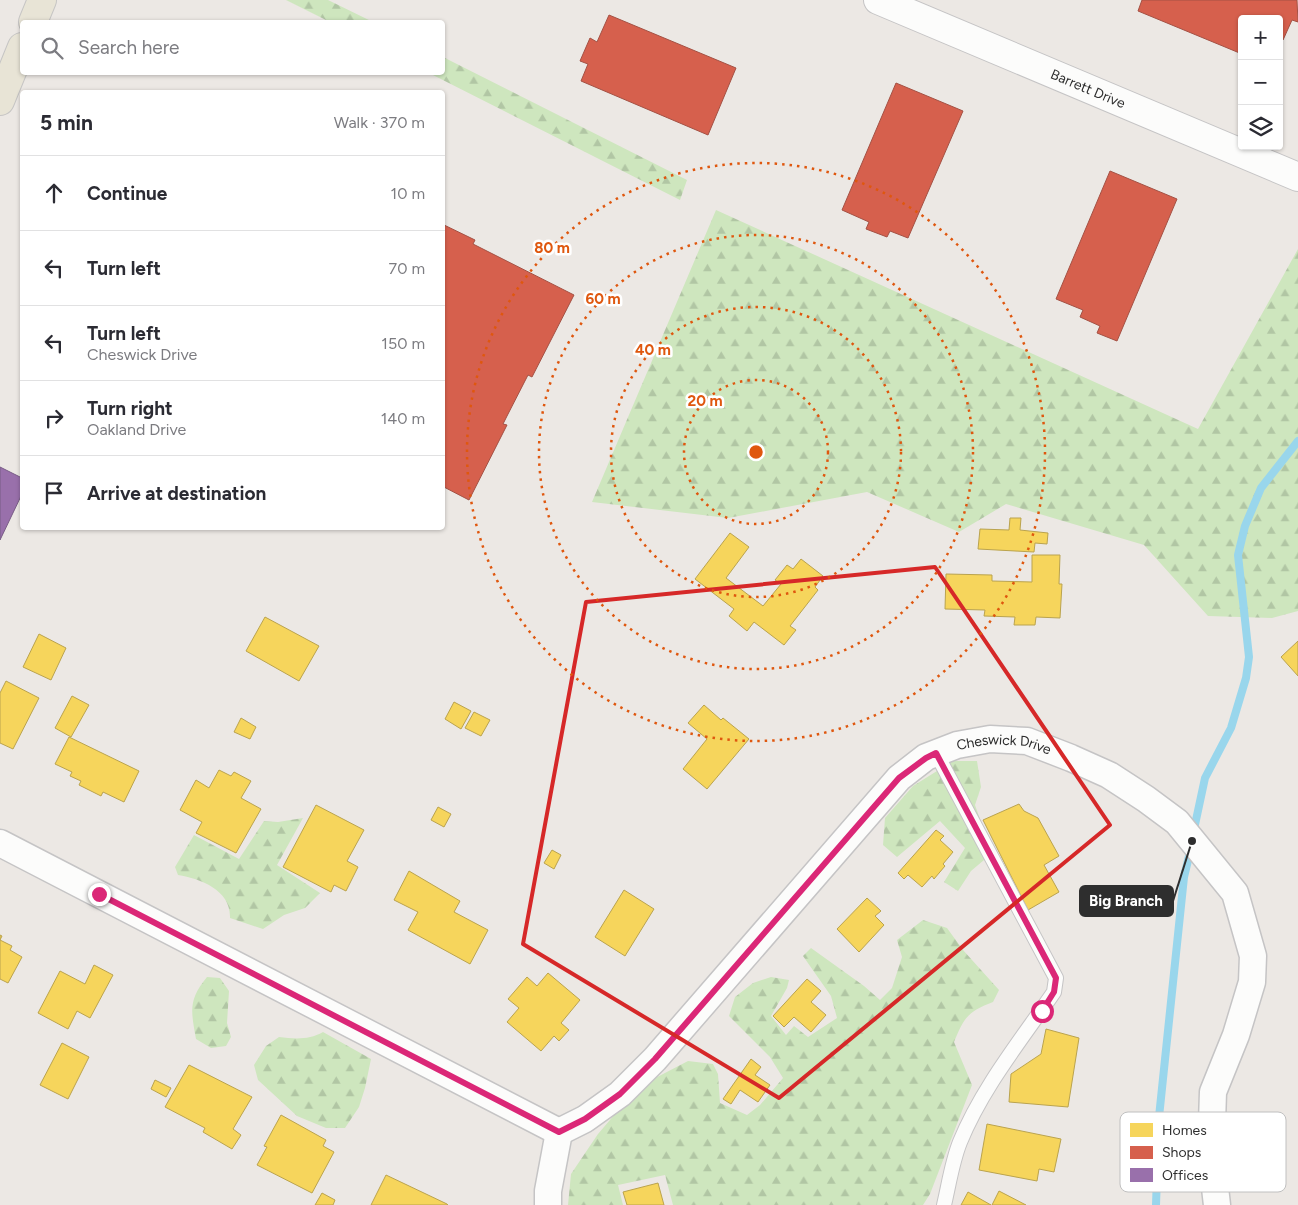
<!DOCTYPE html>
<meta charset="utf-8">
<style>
:root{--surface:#fff;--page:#f2f2f3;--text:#2b2b33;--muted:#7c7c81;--line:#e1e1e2}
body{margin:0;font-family:Figtree,sans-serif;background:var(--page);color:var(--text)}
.controls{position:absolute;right:15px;top:15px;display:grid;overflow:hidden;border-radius:5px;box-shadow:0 1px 4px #0004}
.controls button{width:45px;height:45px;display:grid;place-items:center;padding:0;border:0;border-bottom:1px solid var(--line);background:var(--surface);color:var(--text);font:25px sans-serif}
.stop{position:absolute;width:15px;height:15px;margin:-11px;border:4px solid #db2777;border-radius:50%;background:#fff}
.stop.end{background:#db2777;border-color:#fff;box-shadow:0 1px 5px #0008}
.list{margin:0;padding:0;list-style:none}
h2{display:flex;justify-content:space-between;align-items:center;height:65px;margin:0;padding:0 20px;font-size:21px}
h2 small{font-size:16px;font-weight:400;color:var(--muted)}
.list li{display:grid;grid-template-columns:32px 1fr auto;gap:15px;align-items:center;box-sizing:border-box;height:75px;padding:0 20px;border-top:1px solid var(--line)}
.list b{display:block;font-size:19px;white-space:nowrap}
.list p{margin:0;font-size:16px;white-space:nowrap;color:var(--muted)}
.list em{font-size:16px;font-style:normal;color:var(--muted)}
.icon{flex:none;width:28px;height:28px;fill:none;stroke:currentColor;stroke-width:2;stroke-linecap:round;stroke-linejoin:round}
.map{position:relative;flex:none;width:1298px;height:1205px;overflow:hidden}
.search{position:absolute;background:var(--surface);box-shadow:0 1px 4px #0004;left:20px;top:20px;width:425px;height:55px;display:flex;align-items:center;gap:12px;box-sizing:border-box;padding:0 18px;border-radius:5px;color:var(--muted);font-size:19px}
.panel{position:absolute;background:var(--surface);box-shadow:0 1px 4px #0004;left:20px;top:90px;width:425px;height:440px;border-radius:5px}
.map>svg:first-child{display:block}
</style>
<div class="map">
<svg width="1298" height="1205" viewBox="0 0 1298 1205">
<defs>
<pattern id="forest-firs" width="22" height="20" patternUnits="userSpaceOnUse" patternTransform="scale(1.25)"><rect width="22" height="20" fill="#cee6be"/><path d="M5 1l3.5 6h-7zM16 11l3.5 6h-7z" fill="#b1c6a4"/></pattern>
</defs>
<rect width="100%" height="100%" fill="#ece8e4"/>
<!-- forest -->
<path fill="url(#forest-firs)" d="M286 0H328L373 22H330Z
M443 57 687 180 680 200 429 73 442 72Z
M716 210 1198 429 1298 249V611L1272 618 1208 616 1144 545 1006 504 959 532 867 492 728 518 592 502Z
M953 761H977L981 787 975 805 980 819 984 860 971 871 958 891 944 882 965 848 940 821 897 857 883 845 885 818 913 786Z
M303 818 277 865 320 893 305 908 284 915 263 929 230 918C231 890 201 879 178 875L175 867 194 835 239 859 264 821 278 822Z
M923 920 947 928 963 950 999 990 993 1002C967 1012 964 1018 954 1042L972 1085 930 1194 923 1205H673L665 1175 618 1185 623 1205H568L571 1174 598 1134 638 1087 688 1061 713 1064 718 1074 720 1103 747 1115 760 1105 783 1078 770 1057 729 1016 735 997 753 983 771 977 789 980 787 988 771 1016 786 1035 794 1026 808 1037 837 1018 831 996 803 956 811 948 864 986 880 1000 892 988 902 957 897 940Z
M207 977 220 978 229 991 227 1023 231 1037 226 1046 211 1048 196 1039C191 1011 188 1000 207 977Z
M323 1032 371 1059 365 1088 359 1107 345 1128H326L297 1116 258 1080 254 1065 266 1046 279 1037C295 1039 309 1040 323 1032Z"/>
<!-- homes -->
<path fill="#f6d55c" stroke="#baa34e" d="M1010 518H1021L1020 530 1048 533 1047 544 1035 543 1034 552 978 549 980 529 1009 530Z
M730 533 749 547 726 578 763 606 781 584 775 580 787 565 793 569 801 559 823 576 815 587 818 590 790 626 796 630 784 645 754 622 747 631 729 616 734 609 695 579Z
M1032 555H1060L1059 584H1062L1060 618 1036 617 1035 625H1014L1015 617 984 616 985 610 945 609 946 574 992 575V581L1032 582Z
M265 617 319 646 299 681 246 651Z
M39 634 66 648 51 680 23 667Z
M1298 641V676L1281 657Z
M6 681 39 698 13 749 0 743V693Z
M72 696 89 705 71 737 55 728Z
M454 702 471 711 461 729 445 719Z
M704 705 721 720 723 718 749 739 707 789 683 769 707 739 688 723Z
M474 712 490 720 481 736 465 728Z
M241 718 256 727 250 739 234 732Z
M69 737 139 771 124 802 103 792 101 796 79 785 81 781 70 776 72 772 55 764Z
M219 770 231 776 234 772 251 781 241 798 261 809 236 853 196 833 202 822 180 810 196 780 209 788Z
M1019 804 1024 811 1038 818 1059 856 1044 865 1059 892 1028 910 983 820Z
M316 805 364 830 347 861 358 867 346 891 334 885 331 892 283 867Z
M438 807 451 814 444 827 431 820Z
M936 830 944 836 940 840 953 852 943 864 945 866 934 879 932 876 922 887 908 875 904 879 898 873Z
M552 850 561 855 554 869 544 863Z
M409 871 460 901 454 912 488 930 470 964 408 930 418 912 394 900Z
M624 890 654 909 625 956 595 937Z
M867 898 881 911 875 916 884 925 859 952 837 929Z
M0 935 2 936 0 940 12 946 10 950 22 957 8 983 0 979Z
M94 965 113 975 90 1018 77 1011 68 1029 38 1013 60 971 85 984Z
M548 973 580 1000 561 1023 569 1030 559 1041 554 1036 541 1051 507 1022 519 1008 508 999 527 977 537 986Z
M807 979 821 991 811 1002 826 1015 811 1032 794 1017 784 1027 773 1016Z
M1046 1029 1079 1038 1068 1107 1009 1102 1011 1074 1041 1054Z
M62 1043 89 1057 68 1099 40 1085Z
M751 1059 761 1067 755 1075 770 1085 758 1102 740 1090 731 1104 723 1099Z
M189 1065 252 1097 233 1129 241 1135 232 1149 203 1132 205 1128 165 1107Z
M155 1080 171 1088 166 1097 151 1089Z
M281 1115 326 1140 323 1146 334 1152 312 1193 257 1165 267 1147 264 1146Z
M987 1124 1061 1139 1054 1172 1039 1169 1037 1181 979 1170Z
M386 1175 447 1204 448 1205H371Z
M658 1183 664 1205H627L623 1192Z
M999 1191 1026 1205H992Z
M968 1192 991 1205H961Z
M322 1193 335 1200 333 1205H315Z"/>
<!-- shops -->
<path fill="#d6604d" stroke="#a45144" d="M1142 0H1297L1298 22 1292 20 1283 40 1279 38V19H1242V54L1138 11Z
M609 15 736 68 708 135 581 81 588 64 580 61 590 38 597 42Z
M896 83 963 111 908 238 890 231 887 237 866 229 869 222 842 210Z
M1110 171 1177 199 1117 341 1097 333 1100 326 1080 317 1083 310 1056 299Z
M442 224 475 240 473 244 574 295 532 377 528 375 507 416 503 424 507 425 469 500 442 486Z"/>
<!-- offices -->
<path fill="#9970ab" stroke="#795c86" d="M0 467 22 478V494L0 540Z"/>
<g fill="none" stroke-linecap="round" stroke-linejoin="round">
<!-- stream -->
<path stroke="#99d6ec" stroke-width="8" d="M1193 834 1205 778 1231 728 1246 678 1249 657 1238 555 1245 526 1261 488 1298 441
M1156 1205 1159 1117 1184 877 1191 848"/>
<!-- service casing -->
<g stroke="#c5c4c5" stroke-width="16">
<path id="service" d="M936 753 1056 978 1054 992C1021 1040 982 1088 960 1142 952 1162 949 1184 944 1205"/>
</g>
<!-- minor casing -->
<g stroke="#c5c4c5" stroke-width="29">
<g id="minor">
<path d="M0 843 559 1132"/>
<path id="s1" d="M559 1132 585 1119 620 1094 655 1059 899 778 926 757 957 745 990 739 1027 741 1071 758 1109 775 1146 799 1177 822 1235 893 1253 956 1252 982 1236 1035 1213 1092 1211 1153 1217 1205"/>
<path d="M548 1205V1191L559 1132"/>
</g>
</g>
<!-- tertiary casing -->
<g stroke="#c5c4c5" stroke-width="30">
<g id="tertiary">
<path id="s2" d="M878 0 1298 177"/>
</g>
</g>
<!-- primary casing -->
<g stroke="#c6c5c4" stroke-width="30">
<path id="primary" d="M33 22 42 0
M0 101 22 47"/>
</g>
<!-- service -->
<use href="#service" stroke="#fcfcfb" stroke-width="14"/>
<!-- minor -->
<use href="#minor" stroke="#fcfcfb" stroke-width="26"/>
<!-- tertiary -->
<use href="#tertiary" stroke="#fcfcfb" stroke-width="28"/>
<!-- primary -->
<use href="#primary" stroke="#e8e4d6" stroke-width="28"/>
</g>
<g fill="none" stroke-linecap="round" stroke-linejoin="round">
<!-- route -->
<path stroke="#db2777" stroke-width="6" d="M99 894 559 1132 585 1119 620 1094 655 1059 899 778 926 758 936 753 1056 978 1054 992 1042 1011"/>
</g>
<!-- marked area -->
<path fill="none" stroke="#d62828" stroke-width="4" stroke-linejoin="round" d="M935 567 1110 825 779 1098 523 944 586 602Z"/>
<!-- distance rings -->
<g fill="none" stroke="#df570e" stroke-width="2.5" stroke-dasharray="2.5 5">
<circle cx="756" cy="452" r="72"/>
<circle cx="756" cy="452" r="145"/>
<circle cx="756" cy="452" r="217"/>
<circle cx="756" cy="452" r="289"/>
</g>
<g text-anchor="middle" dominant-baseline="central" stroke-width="5" stroke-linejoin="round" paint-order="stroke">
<!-- street labels -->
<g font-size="14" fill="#2e2e2e" stroke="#fff">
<text stroke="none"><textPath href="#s2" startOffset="228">Barrett Drive</textPath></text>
<text stroke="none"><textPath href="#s1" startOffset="609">Cheswick Drive</textPath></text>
</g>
</g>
<!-- legend -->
<rect x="1120" y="1112" width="166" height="80" rx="8" fill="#fff" stroke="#c0c0c0" stroke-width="1"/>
<rect x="1130" y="1123" width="23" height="14" fill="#f6d55c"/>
<rect x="1130" y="1146" width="23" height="13" fill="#d6604d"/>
<rect x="1130" y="1168" width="23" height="14" fill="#9970ab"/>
<g font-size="14" fill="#2e2e2e">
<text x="1162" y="1135">Homes</text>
<text x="1162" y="1157">Shops</text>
<text x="1162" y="1180">Offices</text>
</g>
<circle cx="756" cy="452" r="8" fill="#df570e" stroke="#fff" stroke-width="2.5"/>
<g font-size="15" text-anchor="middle" font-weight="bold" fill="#df570e" stroke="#fff" stroke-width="5" stroke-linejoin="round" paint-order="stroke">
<text x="552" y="253">80 m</text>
<text x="603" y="304">60 m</text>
<text x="653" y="355">40 m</text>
<text x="705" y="406">20 m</text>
</g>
<!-- callouts -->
<path fill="none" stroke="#2e2e2e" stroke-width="2" d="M1192 841L1173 901"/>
<circle fill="#2e2e2e" stroke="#fff" stroke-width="2" cx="1192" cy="841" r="5"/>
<rect fill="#2e2e2e" stroke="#2e2e2e" stroke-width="2" x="1080" y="886" width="93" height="30" rx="5"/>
<g font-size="15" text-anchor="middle" font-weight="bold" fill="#fff">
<text x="1126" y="906">Big Branch</text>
</g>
</svg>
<div class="controls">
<button>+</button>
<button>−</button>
<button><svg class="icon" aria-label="layers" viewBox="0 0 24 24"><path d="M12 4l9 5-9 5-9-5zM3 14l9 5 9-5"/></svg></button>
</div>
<div class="stop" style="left:1042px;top:1011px"></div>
<div class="stop end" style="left:99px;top:894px"></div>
<div class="search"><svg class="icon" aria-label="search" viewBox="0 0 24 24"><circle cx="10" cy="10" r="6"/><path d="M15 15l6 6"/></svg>Search here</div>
<section class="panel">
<h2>5 min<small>Walk · 370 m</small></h2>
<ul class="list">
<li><svg class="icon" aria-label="ahead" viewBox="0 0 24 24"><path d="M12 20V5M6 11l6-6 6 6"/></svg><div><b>Continue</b></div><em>10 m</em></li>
<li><svg class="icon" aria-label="left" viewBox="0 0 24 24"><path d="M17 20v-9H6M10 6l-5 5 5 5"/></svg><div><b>Turn left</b></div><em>70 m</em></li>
<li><svg class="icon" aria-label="left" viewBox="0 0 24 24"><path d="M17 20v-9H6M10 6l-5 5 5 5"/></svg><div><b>Turn left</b><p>Cheswick Drive</p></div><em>150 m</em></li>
<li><svg class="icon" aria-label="right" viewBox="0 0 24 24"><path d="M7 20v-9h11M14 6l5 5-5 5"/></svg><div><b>Turn right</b><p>Oakland Drive</p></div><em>140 m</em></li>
<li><svg class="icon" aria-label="arrive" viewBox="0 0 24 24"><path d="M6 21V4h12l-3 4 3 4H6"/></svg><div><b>Arrive at destination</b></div></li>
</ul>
</section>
</div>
